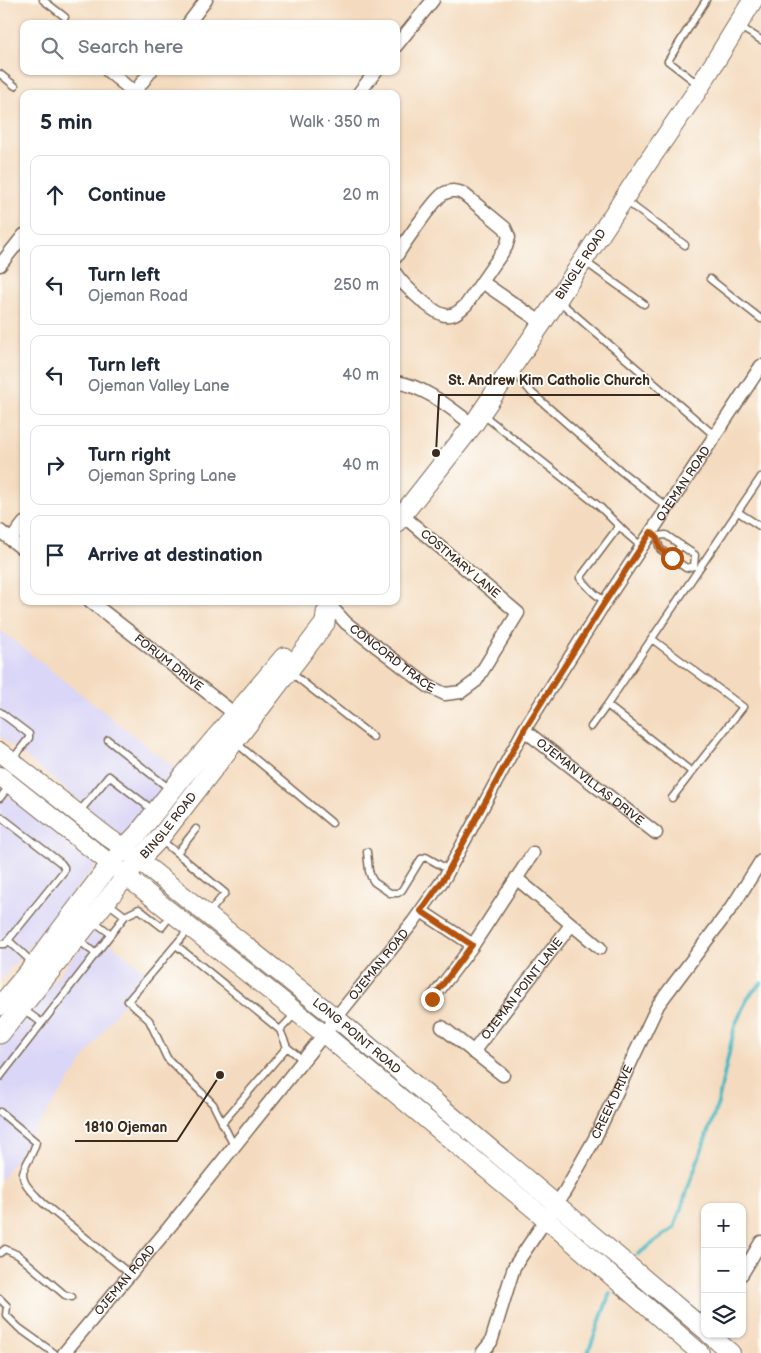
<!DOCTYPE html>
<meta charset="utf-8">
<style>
:root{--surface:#fff;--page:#f6f6f7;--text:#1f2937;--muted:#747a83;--line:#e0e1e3}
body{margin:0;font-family:"Balsamiq Sans",sans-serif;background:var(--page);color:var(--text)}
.controls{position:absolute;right:15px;bottom:15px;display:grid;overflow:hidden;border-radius:10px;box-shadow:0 1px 4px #0004}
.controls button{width:45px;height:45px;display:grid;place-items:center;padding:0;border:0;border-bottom:1px solid var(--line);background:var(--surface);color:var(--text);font:25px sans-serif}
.stop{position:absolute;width:15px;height:15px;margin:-11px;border:4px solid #b45309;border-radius:50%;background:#fff}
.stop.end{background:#b45309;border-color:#fff;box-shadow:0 1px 5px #0008}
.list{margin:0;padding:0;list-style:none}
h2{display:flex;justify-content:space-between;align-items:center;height:65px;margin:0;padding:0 20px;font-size:21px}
h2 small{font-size:16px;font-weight:400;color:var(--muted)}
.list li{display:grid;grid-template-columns:32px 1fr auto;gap:15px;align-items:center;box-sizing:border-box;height:80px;margin:0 10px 10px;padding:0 10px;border:1px solid var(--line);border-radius:10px}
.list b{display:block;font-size:19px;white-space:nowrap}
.list p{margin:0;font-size:16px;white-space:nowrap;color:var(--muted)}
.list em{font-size:16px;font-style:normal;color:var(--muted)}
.icon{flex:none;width:28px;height:28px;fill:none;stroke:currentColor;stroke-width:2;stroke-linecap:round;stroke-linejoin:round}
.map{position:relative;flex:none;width:761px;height:1353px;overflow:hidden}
.search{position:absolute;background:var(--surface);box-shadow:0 1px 4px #0004;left:20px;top:20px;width:380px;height:55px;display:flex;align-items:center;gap:12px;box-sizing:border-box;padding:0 18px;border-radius:10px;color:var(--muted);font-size:19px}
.panel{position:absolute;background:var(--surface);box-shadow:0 1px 4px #0004;left:20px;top:90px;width:380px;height:515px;border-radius:10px}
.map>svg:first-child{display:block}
</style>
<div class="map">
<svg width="761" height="1353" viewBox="0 0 761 1353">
<rect width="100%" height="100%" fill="#fdfcf7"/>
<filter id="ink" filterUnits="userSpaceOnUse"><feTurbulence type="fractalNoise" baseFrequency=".02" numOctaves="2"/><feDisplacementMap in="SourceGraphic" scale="10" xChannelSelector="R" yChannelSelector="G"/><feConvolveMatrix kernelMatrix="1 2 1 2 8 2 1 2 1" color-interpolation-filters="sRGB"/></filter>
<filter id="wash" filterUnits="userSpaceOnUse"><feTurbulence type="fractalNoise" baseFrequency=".0096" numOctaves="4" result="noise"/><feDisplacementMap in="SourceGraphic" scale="20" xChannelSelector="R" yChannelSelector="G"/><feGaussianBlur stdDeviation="1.12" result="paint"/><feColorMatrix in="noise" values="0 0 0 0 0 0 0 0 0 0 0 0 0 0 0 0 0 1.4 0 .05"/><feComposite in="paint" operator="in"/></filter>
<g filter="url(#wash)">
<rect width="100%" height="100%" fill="#f4dbbf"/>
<!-- built -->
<path fill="#dad6f7" d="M0 630 175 768 126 838 0 736Z
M0 788 96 865 0 981Z
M95 931 145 971 0 1181V1047Z"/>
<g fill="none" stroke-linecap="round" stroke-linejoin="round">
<!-- stream -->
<path stroke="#4ab8c2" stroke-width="4" d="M638 1254 674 1228 718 1103 735 1025 748 997 761 983
M588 1353 610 1293"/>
</g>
</g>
<g filter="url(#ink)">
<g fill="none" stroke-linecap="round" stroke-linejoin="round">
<!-- service casing -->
<g stroke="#7c6856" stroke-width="9">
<path id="service" d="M43 0 65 17
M739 26 761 40
M0 74 15 86
M699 85 668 61 706 0
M626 201 685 245
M584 261 644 304
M710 279 761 319
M559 301 715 436
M512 369 532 393 622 472 667 507
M482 414 600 507 627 534 641 546
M738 512 761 527
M651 532 656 536 660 549 686 568 694 566
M656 536 666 535 695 555 694 566
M672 558 681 545
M605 602 594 593 580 578 619 526
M652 639 743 707 692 772 607 705 761 477
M290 672 373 737
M0 712 29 734V738L12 760
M591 727 607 705
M108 740 171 790
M235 742 332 823
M0 798 10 785
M672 798 692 772
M79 812 109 776 154 811
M0 816 61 863 64 867V871L5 944H0
M161 840 225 893 208 914
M367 852 369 871 371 877 374 882 390 893H398L402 890 421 859 426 857 449 870
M177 853 196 829
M108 903 125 916
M92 920 111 934
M190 928 128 1001 149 1020 167 1058 213 1104 234 1146
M77 939 96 954
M8 940 33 963
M176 945 280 1030 295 1014
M23 1009 42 1023
M280 1030 287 1047
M0 1077 125 916 139 909 162 927 171 915
M0 1112 36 1142C34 1153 24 1166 23 1173 22 1185 36 1195 43 1203L130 1274
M222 1123 287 1047 303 1060
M0 1253 5 1249 18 1255 65 1295 72 1297
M0 1299 7 1306 6 1315 19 1328 54 1353"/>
</g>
<!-- minor casing -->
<g stroke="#7c6856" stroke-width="15">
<g id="minor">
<path d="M188 24 206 0"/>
<path d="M396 46 433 0"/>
<path d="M108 71 136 94"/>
<path d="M133 94 151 71"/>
<path d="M358 94 376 71"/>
<path d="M396 257C402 246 435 199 443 194 450 190 459 190 465 195L505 228 509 237 506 247 466 305C460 310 454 317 445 315 434 314 402 284 396 274"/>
<path d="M0 265 24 235"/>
<path d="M482 282 542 323"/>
<path d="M396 382C426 387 449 407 473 425"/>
<path d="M0 531 24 550"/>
<path d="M11 540 24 523"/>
<path id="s1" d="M90 601 240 718"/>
<path id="s2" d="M326 601 346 623 428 686 445 694 461 692 476 681 518 613 402 515"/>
<path id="s3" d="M524 730 656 833"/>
<path d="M516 878 600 948"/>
<path d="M421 911 473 945"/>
<path d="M432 999 473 945 533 853"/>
<path d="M442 1027 503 1075"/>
<path id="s4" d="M473 1052 571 925"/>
<path d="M742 1274 761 1242"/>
<path id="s5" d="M64 1353 167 1230 313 1048 343 1009 413 922 445 877 524 730 605 602 761 366"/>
<path id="s6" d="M482 1353 491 1342 514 1267 565 1191 594 1140 658 1005 734 904 761 861"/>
</g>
</g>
<!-- secondary casing -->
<g stroke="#7c6856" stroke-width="20">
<g id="secondary">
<path id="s7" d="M0 752 109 838 124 848 336 1018 705 1330"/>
<path d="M0 776 324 1034 546 1219 700 1353"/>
<path d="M709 1334 731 1353"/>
</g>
</g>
<!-- primary casing -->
<g stroke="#7c6856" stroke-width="21">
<g id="primary">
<path id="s8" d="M396 523 473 425 542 323 650 159 697 91 753 0"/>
<path d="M0 1006 35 964 102 875 124 848 137 835 184 775 284 657"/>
<path id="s9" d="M0 1034 139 860 159 839 248 724 325 623 326 613"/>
</g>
</g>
<!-- service -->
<use href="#service" stroke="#fff" stroke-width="6"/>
<!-- minor -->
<use href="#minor" stroke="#fff" stroke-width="12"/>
<!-- secondary -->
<use href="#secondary" stroke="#fff" stroke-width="18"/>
<!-- primary -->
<use href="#primary" stroke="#fff" stroke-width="19"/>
</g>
</g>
<g fill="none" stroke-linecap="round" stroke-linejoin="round" filter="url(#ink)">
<!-- route -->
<path stroke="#b45309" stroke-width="6" d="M432 999 472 945 421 911 445 877 524 730 605 602 651 532 656 536 660 549 672 558"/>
</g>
<g text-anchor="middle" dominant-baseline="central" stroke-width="4" stroke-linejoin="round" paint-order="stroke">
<!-- street labels -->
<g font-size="12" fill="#3b2a1e" stroke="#fdfcf7">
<text stroke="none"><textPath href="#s8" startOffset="318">BINGLE ROAD</textPath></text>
<text stroke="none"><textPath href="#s5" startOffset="1070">OJEMAN ROAD</textPath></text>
<text transform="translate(460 564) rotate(40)">COSTMARY LANE</text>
<text stroke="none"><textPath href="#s2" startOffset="88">CONCORD TRACE</textPath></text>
<text stroke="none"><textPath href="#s1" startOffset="100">FORUM DRIVE</textPath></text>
<text stroke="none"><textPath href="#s3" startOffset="84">OJEMAN VILLAS DRIVE</textPath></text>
<text stroke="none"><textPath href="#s9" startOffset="268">BINGLE ROAD</textPath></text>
<text stroke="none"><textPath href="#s5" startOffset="500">OJEMAN ROAD</textPath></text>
<text stroke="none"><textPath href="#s4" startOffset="80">OJEMAN POINT LANE</textPath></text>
<text stroke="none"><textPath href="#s7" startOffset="456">LONG POINT ROAD</textPath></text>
<text stroke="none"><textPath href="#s6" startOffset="285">CREEK DRIVE</textPath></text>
<text stroke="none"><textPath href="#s5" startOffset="95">OJEMAN ROAD</textPath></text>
</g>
</g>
<!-- callouts -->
<path fill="none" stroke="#3b2a1e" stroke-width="2" d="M436 453L439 395H660M220 1075L177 1141H75"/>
<g fill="#3b2a1e" stroke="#fdfcf7" stroke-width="2">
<circle cx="436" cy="453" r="5"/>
<circle cx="220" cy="1075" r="5"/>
</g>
<g font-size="14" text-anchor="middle" font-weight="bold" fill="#3b2a1e" stroke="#fdfcf7" stroke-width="4" stroke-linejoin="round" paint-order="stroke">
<text x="549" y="385">St. Andrew Kim Catholic Church</text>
<text x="126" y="1132">1810 Ojeman</text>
</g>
</svg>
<div class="controls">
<button>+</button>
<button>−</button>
<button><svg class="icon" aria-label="layers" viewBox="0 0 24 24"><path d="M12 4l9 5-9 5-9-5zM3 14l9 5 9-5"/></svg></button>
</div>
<div class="stop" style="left:672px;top:558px"></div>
<div class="stop end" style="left:432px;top:999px"></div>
<div class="search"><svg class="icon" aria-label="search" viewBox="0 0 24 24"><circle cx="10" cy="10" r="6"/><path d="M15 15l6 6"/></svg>Search here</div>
<section class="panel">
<h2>5 min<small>Walk · 350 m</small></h2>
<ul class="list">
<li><svg class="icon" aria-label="ahead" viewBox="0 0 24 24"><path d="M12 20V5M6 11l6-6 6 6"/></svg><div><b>Continue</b></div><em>20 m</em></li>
<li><svg class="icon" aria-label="left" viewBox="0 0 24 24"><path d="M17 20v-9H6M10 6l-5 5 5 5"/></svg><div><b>Turn left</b><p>Ojeman Road</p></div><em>250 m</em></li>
<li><svg class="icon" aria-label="left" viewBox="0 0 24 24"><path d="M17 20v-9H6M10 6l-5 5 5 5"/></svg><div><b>Turn left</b><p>Ojeman Valley Lane</p></div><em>40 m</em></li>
<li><svg class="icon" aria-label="right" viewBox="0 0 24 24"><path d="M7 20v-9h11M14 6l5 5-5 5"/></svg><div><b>Turn right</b><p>Ojeman Spring Lane</p></div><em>40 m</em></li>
<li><svg class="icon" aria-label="arrive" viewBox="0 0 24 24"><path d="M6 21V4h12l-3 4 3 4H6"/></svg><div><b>Arrive at destination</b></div></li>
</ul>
</section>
</div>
